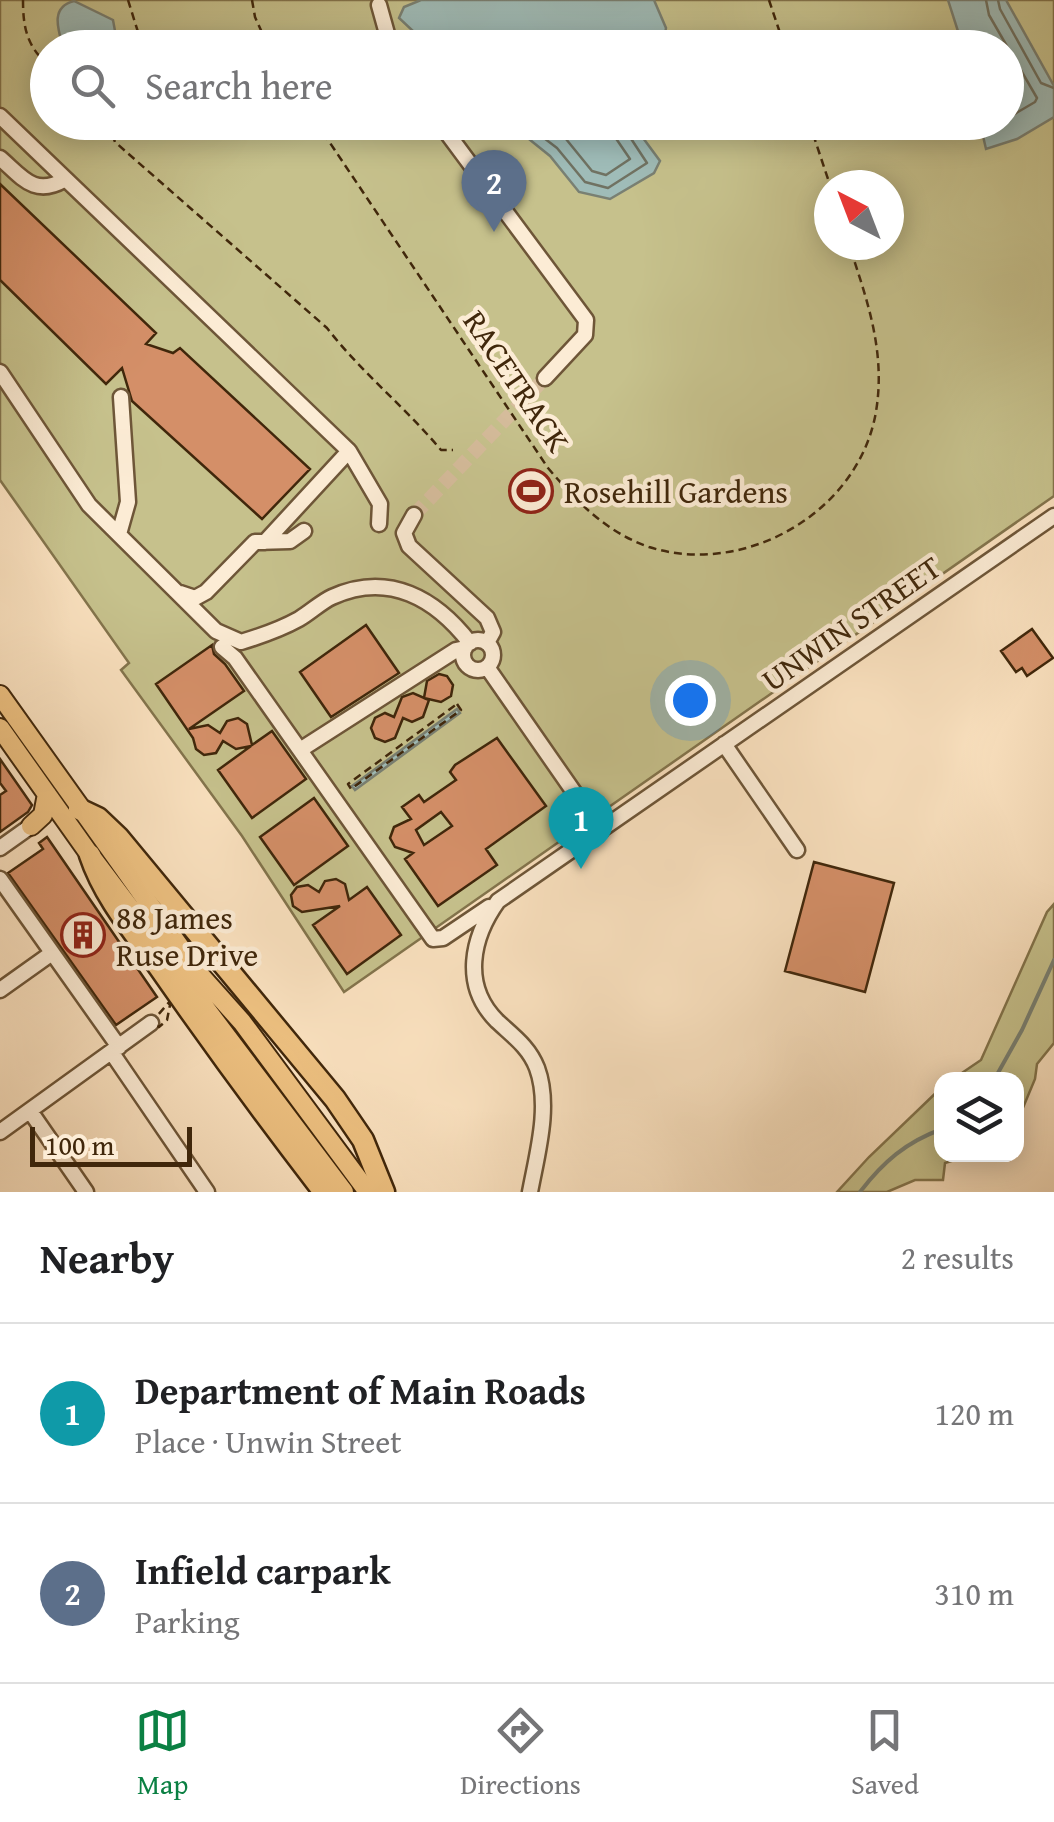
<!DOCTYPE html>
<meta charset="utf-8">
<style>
:root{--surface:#fff;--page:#f2f2f2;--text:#202124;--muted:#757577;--line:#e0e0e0;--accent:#0b8043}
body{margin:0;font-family:"Gentium Book Plus",serif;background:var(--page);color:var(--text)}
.controls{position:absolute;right:30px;bottom:30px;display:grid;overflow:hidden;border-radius:20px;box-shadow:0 5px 25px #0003}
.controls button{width:90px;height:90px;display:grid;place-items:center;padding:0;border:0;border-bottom:2px solid var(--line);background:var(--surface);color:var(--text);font:50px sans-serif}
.compass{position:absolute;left:814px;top:170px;width:90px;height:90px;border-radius:50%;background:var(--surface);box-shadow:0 5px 25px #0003;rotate:318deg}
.scale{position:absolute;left:30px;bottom:25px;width:162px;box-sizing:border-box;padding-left:10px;border:5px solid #40270b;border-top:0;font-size:28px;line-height:35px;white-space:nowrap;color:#40270b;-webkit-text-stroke:8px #fcecd5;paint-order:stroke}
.you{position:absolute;left:690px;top:700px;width:35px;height:35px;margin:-25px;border:8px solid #fff;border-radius:50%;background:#1a73e8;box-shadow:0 0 0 15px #1a73e833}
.badge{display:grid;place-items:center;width:65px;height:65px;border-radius:50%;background:var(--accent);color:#fff;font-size:32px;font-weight:700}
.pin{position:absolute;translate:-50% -82px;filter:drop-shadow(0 2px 5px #0008)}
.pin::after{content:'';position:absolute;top:52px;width:35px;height:30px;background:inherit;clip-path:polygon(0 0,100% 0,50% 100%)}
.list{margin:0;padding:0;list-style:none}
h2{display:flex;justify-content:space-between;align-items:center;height:130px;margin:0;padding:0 40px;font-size:42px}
h2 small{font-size:32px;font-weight:400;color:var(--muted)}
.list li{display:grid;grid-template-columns:65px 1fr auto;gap:30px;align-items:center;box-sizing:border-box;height:180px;padding:0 40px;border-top:2px solid var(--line)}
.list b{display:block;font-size:38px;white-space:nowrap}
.list p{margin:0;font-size:32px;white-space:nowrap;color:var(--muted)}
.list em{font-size:32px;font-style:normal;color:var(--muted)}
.icon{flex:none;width:55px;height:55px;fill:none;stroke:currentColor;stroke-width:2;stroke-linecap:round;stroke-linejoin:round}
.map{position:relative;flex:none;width:1054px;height:1192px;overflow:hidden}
.search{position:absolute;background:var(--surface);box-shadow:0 5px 25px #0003;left:30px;right:30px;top:30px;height:110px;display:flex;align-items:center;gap:25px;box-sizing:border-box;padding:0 35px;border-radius:55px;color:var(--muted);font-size:38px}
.sheet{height:490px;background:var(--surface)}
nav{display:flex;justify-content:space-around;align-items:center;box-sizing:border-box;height:140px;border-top:2px solid var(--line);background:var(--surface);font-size:28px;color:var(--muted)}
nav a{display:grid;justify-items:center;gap:5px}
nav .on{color:var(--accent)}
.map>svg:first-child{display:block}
</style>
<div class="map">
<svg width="1054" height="1192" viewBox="0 0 1054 1192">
<rect width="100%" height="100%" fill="#fae1bf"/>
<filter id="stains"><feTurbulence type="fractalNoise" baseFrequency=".002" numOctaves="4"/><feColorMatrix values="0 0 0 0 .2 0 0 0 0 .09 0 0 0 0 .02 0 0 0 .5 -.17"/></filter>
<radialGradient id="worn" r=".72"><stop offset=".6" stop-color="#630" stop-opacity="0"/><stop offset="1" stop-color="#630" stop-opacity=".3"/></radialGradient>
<!-- green -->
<path fill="#c6c18c" stroke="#83744c" stroke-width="2.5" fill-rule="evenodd" d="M0 0H1054V496L344 992 242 836 121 670 129 663 0 480ZM48 48H1006V122H48ZM829 185H889V245H829Z
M1054 904V1043L1037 1064 1035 1079 1017 1122 1016 1080 953 1079 981 1060 1047 912Z
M941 1088 942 1154 970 1155 945 1163 943 1180H915L887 1192H837L869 1157Z"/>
<!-- water -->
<path fill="#9fbcb8" stroke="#798073" stroke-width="2.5" d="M421 0H654L666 28 663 47H430L399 18 404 7Z
M948 0H1006L1054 86V117L1017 139 986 149 980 123 1006 122V48L963 47Z
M74 1 113 20 118 47H99L97 40 88 35 81 38 78 47H63C58 29 50 7 74 1Z
M509 123H632L660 161 654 173 610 199 579 192 550 156Z
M457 709 460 713 355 790 352 786Z"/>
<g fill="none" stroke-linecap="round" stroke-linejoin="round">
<!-- shore -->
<path stroke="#707262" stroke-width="2.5" d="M986 0 989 15 1037 98 1035 102 1006 119
M998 0 1000 9 1041 83 1054 88
M523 122 557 148 585 182 608 188 647 163 626 131 625 122
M542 122 566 139 592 171 606 175 630 159 615 137 612 122"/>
<!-- stream -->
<path stroke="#798073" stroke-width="4" d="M994 1080 1022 1030 1054 960
M860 1192C883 1162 906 1142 942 1129"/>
</g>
<!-- building -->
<path fill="#d48f68" stroke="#40270b" stroke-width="2.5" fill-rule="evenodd" d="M0 184 156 333 146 344 173 353 180 348 310 469 262 519 132 401 122 368 106 384 0 280Z
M366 625 399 673 331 717 300 672Z
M1032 629 1053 658 1027 676 1022 668 1016 672 1001 651Z
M212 645 214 654 225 664 244 691 189 729 208 725 220 733 227 721 238 718 247 724 252 745 272 731 306 779 252 818 218 770 251 746 236 749 223 741 216 753 204 755 196 749 193 738 156 684Z
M439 674 447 676 453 685 451 696 441 702 424 698 429 700 423 717 412 722 403 718 395 738 385 742 375 738 371 728 375 718 385 713 394 717 402 697 413 693 424 698 427 681Z
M497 738 546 806 486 849 497 865 438 906 405 859 413 853 395 847 390 838 394 827 411 819 402 807 419 795 424 802 456 780 450 772 455 765ZM441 812 452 826 424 845 416 830Z
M0 759 32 805 28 812 0 832V795L6 791 0 783Z
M314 798 348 846 294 885 260 837Z
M47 837 157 997 116 1025 8 873 43 849 39 843Z
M814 862 894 883 865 992 785 971Z
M336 879 345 884 349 900 367 887 401 935 347 974 313 925 340 906 302 912 293 906 291 895 297 887 308 885 319 892 325 881Z"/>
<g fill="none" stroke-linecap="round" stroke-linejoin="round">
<!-- minor-tunnel -->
<path stroke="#d5bc9b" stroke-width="14" stroke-dasharray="14 7" stroke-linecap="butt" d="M414 515 545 378"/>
<!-- minor casing -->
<g stroke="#6e5638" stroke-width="19">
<path id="minor" d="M379 5 391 48
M0 116 349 451 265 542
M439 122 586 320 585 335 545 378
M0 158C22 177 34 197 64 180
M0 372 89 505 216 631 241 642C261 636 281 629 299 619 311 612 321 602 332 597 389 571 436 599 470 643
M349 451 380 504 379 524
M414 515 404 533 409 546 487 618 493 632 487 643
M119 534 128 502 121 397
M180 593 195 598 206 592 255 542 290 541 304 531
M463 655a15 15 0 1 1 30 0a15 15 0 1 1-30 0Z
M222 647 235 658 433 939 443 938 489 907
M487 667 601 831
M724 744 797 850
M300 750 456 650 465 648
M0 848 31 826
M0 879 119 1047
M0 990 52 953
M112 1053 207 1192
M30 1111 86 1192
M0 1132 151 1023
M530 1192C537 1154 551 1106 537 1068 529 1047 513 1036 497 1021 461 985 472 937 498 901L1054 516"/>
</g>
<!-- major casing -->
<g stroke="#40270b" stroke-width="22">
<path id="major" d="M0 695 200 975 242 1022 368 1192
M0 728 90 855 344 1192
M31 826 43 815 47 794"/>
</g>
<!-- highway casing -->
<g stroke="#40270b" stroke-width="25">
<path id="highway" d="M79 809 98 818 118 837 335 1099 363 1140 384 1192
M90 855C104 897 134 932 159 967 212 1043 267 1118 324 1192"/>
</g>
<!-- path -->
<path stroke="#40270b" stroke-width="2.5" stroke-dasharray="8 5" stroke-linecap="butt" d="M23 0C23 28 27 46 48 65
M128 0 143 48
M252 0 255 17 269 48
M769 0 785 48
M108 122 115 142 327 328C361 372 405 407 441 450H453
M316 122 548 468C577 502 606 532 649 547 744 577 855 514 875 417 887 356 868 302 849 245
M809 122 830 185
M457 704 461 710 351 789 348 784Z
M171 1000 167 1020 159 1027 151 1023Z"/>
<!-- minor -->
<use href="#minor" stroke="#fcecd5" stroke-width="14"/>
<!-- major -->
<use href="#major" stroke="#edc080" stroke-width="18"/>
<!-- highway -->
<use href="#highway" stroke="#edc080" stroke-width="20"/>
</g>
<!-- icons -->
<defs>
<g id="stadium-ring" transform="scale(2.25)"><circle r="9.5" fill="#fcecd5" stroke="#8f2418" stroke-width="1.5"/><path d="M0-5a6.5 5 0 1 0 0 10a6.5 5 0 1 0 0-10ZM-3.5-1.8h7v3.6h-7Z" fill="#8f2418"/></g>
<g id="building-ring" transform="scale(2.25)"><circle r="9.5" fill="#fcecd5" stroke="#8f2418" stroke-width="1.5"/><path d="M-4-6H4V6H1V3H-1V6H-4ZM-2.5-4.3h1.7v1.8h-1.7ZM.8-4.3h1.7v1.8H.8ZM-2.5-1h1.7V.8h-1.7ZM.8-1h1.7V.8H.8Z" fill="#8f2418"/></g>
</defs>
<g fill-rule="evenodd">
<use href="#stadium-ring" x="531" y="491"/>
<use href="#building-ring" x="83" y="935"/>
</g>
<g text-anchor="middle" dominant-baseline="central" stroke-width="9" stroke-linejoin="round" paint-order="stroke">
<!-- street labels -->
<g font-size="32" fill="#40270b" stroke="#fcecd5">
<text transform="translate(517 381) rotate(56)">RACETRACK</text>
<text transform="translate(851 623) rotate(-35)">UNWIN STREET</text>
</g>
<!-- poi labels -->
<g font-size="32" fill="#40270b" stroke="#fcecd5" text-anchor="start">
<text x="564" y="491">Rosehill Gardens</text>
<text x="116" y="917">88 James<tspan x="116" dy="37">Ruse Drive</tspan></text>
</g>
</g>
<rect width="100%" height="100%" filter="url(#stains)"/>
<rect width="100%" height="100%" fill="url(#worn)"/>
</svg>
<div class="controls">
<button><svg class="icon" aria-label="layers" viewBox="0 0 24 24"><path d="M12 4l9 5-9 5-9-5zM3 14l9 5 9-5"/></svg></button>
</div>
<svg class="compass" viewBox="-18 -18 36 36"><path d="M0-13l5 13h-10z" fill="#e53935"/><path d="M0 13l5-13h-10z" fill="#757577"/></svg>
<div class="scale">100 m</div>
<div class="you"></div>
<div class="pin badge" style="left:581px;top:869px;background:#0f9aa8">1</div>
<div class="pin badge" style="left:494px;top:232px;background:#5c6f8a">2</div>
<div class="search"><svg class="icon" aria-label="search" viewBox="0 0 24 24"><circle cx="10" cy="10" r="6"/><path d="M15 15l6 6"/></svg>Search here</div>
</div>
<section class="sheet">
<h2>Nearby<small>2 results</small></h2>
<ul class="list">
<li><span class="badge" style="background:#0f9aa8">1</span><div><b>Department of Main Roads</b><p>Place · Unwin Street</p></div><em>120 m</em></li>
<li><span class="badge" style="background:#5c6f8a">2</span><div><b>Infield carpark</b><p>Parking</p></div><em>310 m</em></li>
</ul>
</section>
<nav>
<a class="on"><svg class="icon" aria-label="map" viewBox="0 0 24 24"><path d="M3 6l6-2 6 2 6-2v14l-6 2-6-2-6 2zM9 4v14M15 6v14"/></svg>Map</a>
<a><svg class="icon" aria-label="directions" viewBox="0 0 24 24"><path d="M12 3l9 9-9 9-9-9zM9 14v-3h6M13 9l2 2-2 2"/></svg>Directions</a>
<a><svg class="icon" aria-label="saved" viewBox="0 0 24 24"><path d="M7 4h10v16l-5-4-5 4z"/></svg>Saved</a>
</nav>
